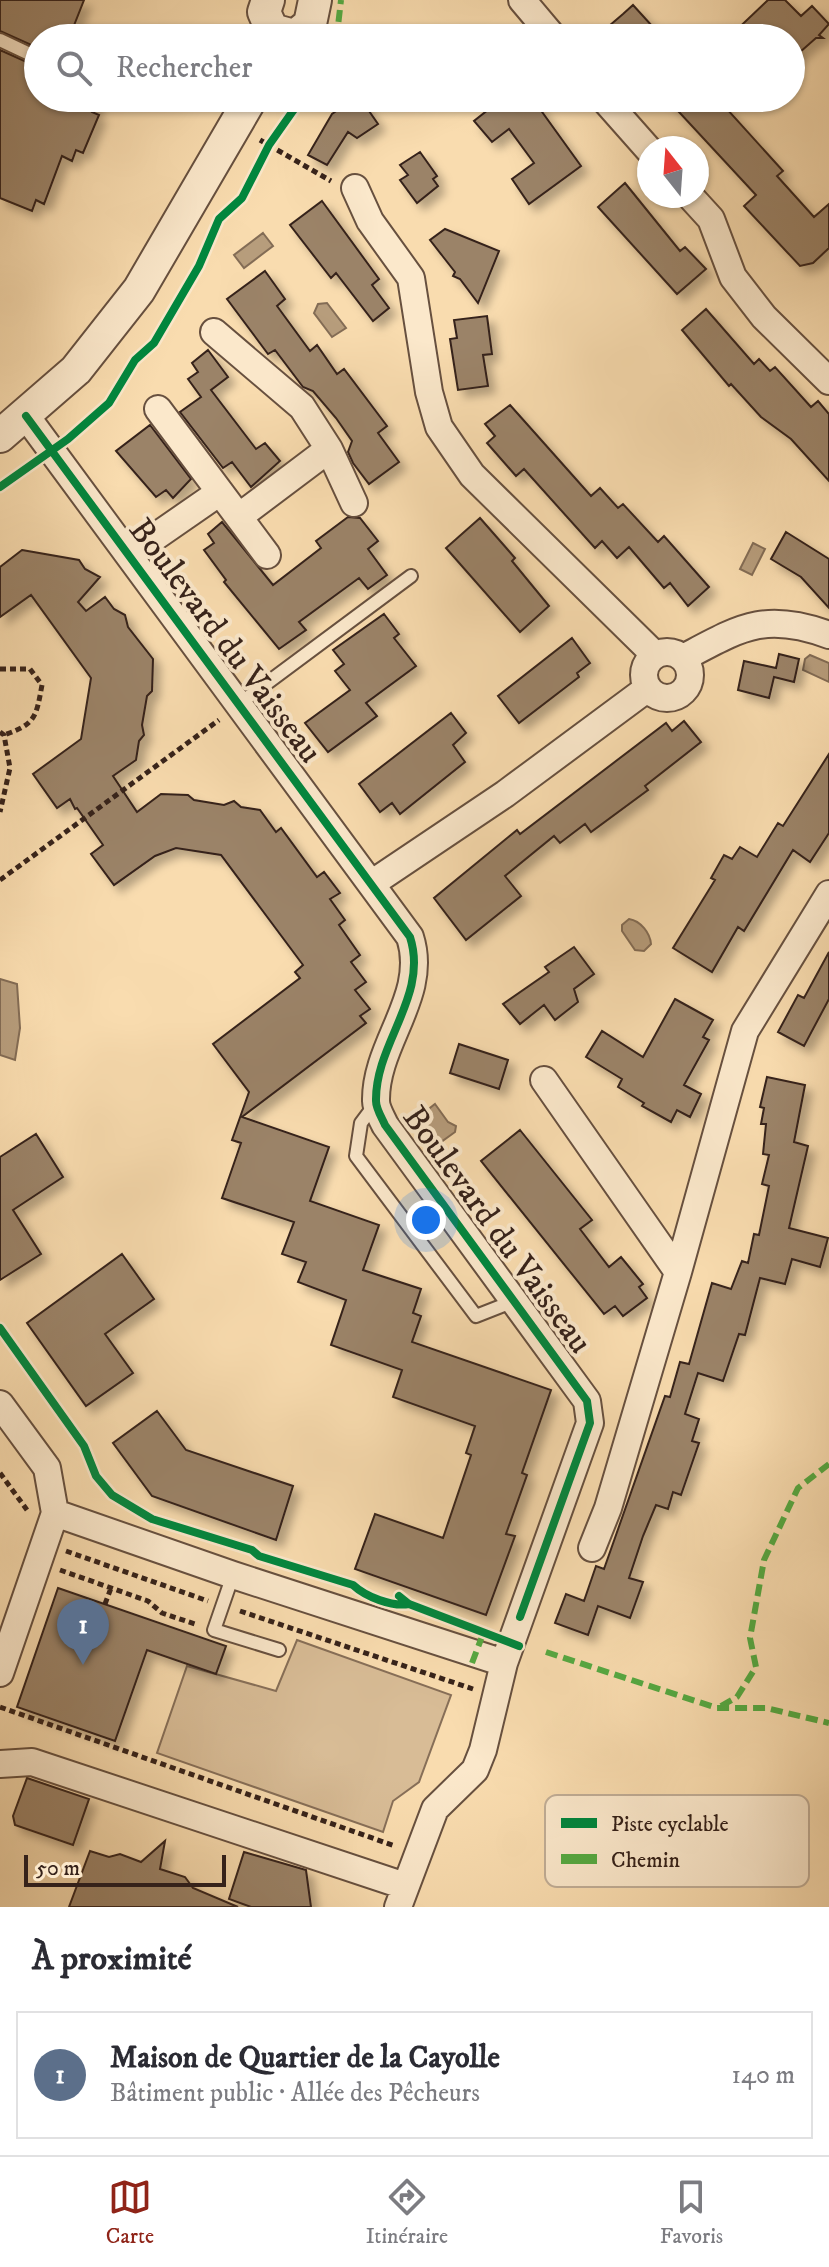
<!DOCTYPE html>
<html lang="fr">
<meta charset="utf-8">
<style>
:root{--surface:#fff;--page:#f7f7f7;--text:#2b2b33;--muted:#7c7c81;--line:#e1e1e2;--accent:#8f2418}
body{margin:0;font-family:"IM FELL DW Pica",serif;background:var(--page);color:var(--text)}
.compass{position:absolute;left:637px;top:136px;width:72px;height:72px;border-radius:50%;background:var(--surface);box-shadow:0 2px 6px #0004;rotate:343deg}
.scale{position:absolute;left:24px;bottom:20px;width:202px;box-sizing:border-box;padding-left:8px;border:4px solid #36221a;border-top:0;font-size:22px;line-height:28px;white-space:nowrap;color:#36221a;-webkit-text-stroke:6px #fbe8cb;paint-order:stroke}
.you{position:absolute;left:426px;top:1220px;width:28px;height:28px;margin:-20px;border:6px solid #fff;border-radius:50%;background:#1a73e8;box-shadow:0 0 0 12px #1a73e833}
.badge{display:grid;place-items:center;width:52px;height:52px;border-radius:50%;background:var(--accent);color:#fff;font-size:26px;font-weight:700}
.pin{position:absolute;translate:-50% -66px;filter:drop-shadow(0 2px 4px #0008)}
.pin::after{content:'';position:absolute;top:42px;width:28px;height:24px;background:inherit;clip-path:polygon(0 0,100% 0,50% 100%)}
.list{margin:0;padding:0;list-style:none}
h2{display:flex;justify-content:space-between;align-items:center;height:104px;margin:0;padding:0 32px;font-size:34px}
h2 small{font-size:26px;font-weight:400;color:var(--muted)}
.list li{display:grid;grid-template-columns:52px 1fr auto;gap:24px;align-items:center;box-sizing:border-box;height:128px;margin:0 16px 16px;padding:0 16px;border:2px solid var(--line);border-radius:0px}
.list b{display:block;font-size:30px;white-space:nowrap}
.list p{margin:0;font-size:26px;white-space:nowrap;color:var(--muted)}
.list em{font-size:26px;font-style:normal;color:var(--muted)}
.icon{flex:none;width:44px;height:44px;fill:none;stroke:currentColor;stroke-width:2;stroke-linecap:round;stroke-linejoin:round}
.map{position:relative;flex:none;width:829px;height:1907px;overflow:hidden}
.search{position:absolute;background:var(--surface);box-shadow:0 2px 6px #0004;left:24px;right:24px;top:24px;height:88px;display:flex;align-items:center;gap:20px;box-sizing:border-box;padding:0 28px;border-radius:44px;color:var(--muted);font-size:30px}
.sheet{height:248px;background:var(--surface)}
nav{display:flex;justify-content:space-around;align-items:center;box-sizing:border-box;height:112px;border-top:2px solid var(--line);background:var(--surface);font-size:22px;color:var(--muted)}
nav a{display:grid;justify-items:center;gap:4px}
nav .on{color:var(--accent)}
.map>svg:first-child{display:block}
</style>
<div class="map">
<svg width="829" height="1907" viewBox="0 0 829 1907">
<defs>
<filter id="shadow"><feDropShadow dx="7" dy="7" stdDeviation="4" flood-color="#0004"/></filter>
</defs>
<rect width="100%" height="100%" fill="#f9dcaf"/>
<filter id="stains"><feTurbulence type="fractalNoise" baseFrequency=".0025" numOctaves="4"/><feColorMatrix values="0 0 0 0 .2 0 0 0 0 .09 0 0 0 0 .02 0 0 0 .5 -.17"/></filter>
<radialGradient id="worn" r=".72"><stop offset=".6" stop-color="#630" stop-opacity="0"/><stop offset="1" stop-color="#630" stop-opacity=".3"/></radialGradient>
<!-- green -->
<path fill="#d8bc96" stroke="#876f58" stroke-width="2" d="M297 1640 451 1695 419 1782 393 1801 383 1832 157 1753 187 1666 276 1691Z"/>
<!-- water -->
<path fill="#b79d7c" stroke="#836c55" stroke-width="2" d="M263 233 273 246 244 268 234 255Z
M327 303 346 328 332 337 314 313 318 304Z
M753 543 765 549 752 575 740 569Z
M810 655 829 663V682L803 670 805 659Z
M629 919C641 921 650 933 651 944L644 951 635 950 622 931V925Z
M0 979 17 984 20 1028 15 1060 0 1055Z
M435 1104 448 1122 456 1126 455 1132 441 1142 421 1115Z"/>
<!-- building -->
<path fill="#9b8367" stroke="#36221a" stroke-width="2" filter="url(#shadow)" d="M0 0H84L69 38H38V48L0 31Z
M768 0H785L801 16 812 6 829 24 819 35 823 38H816L791 60V38H728Z
M633 5 663 38H595L623 14Z
M0 50 38 67V98H98L92 112 99 115 83 153 76 150 72 161 62 156 44 204 36 200 32 211 0 198Z
M355 98H360L378 124 357 138 348 132 327 165 308 155 332 114Z
M503 98H532L581 166 529 204 512 179 534 163 509 129 492 142 474 121Z
M666 98H717L783 171 777 176 814 217 829 204V248L813 263 800 266 744 206 756 195Z
M420 152 437 176 433 179 438 186 417 203 400 180 408 175 400 165Z
M625 183 680 251 685 247 706 269 677 294 598 207Z
M322 201 379 279 372 285 389 308 373 321 336 273 331 278 290 225Z
M445 229 499 251 478 303 460 279 453 276 455 272 430 240Z
M265 271 285 299 277 306 310 351 317 345 337 374 344 369 387 426 378 433 399 462 369 484 353 463 348 452 352 441 336 418 313 391 303 387 275 350 268 354 227 299Z
M706 309 754 364 759 359 770 371 775 367 811 407 818 401 829 414V481L791 439 761 417 731 384 729 386 682 330Z
M487 316 492 354 483 355 488 386 458 390 450 339 457 338 454 320Z
M208 350 228 377 211 390 256 449 265 443 280 461 251 487 232 462 223 468 180 412 201 397 188 379 198 372 192 363Z
M510 405 591 496 600 488 618 508 623 504 658 542 664 536 709 587 688 606 670 583 664 588 629 547 617 558 602 541 595 548 524 469 516 476 487 443 495 436 485 424Z
M150 425 191 479 173 498 166 490 156 497 116 451Z
M348 517 360 518 378 541 368 549 387 575 368 589 359 578 299 622 306 630 279 649 224 582 226 580 204 550 214 543 208 534 222 522 273 585 321 548 316 541Z
M480 518 515 558 512 561 549 606 520 632 446 548Z
M786 532 829 559V608L801 577 771 559Z
M22 550 79 560 85 569 100 577 78 602 86 611 105 597 114 609 125 615 128 627 153 659 152 691 147 696 142 725 144 735 139 741 136 760 113 776 137 812 161 794 188 795 194 800 224 805 234 801 241 807 260 810 276 832 281 828 317 877 324 872 340 893 330 899 345 920 339 925 360 955 351 962 366 982 355 990 370 1009 360 1016 366 1023 242 1117 329 1147 310 1201 379 1225 363 1270 421 1289 413 1313 421 1316 412 1342 551 1390 522 1473 527 1475 506 1534 515 1536 486 1615 355 1569 375 1514 443 1538 471 1455 466 1453 475 1426 393 1397 402 1370 331 1345 346 1300 298 1282 306 1262 282 1254 294 1222 222 1198 241 1143 232 1140 249 1092 213 1044 300 978 295 972 303 965 221 855 176 848 155 856 114 885 91 854 103 845 77 808 75 809 70 799 57 808 33 774 81 739 91 678 31 595 0 617V567Z
M384 614 399 634 394 638 416 666 366 703 377 716 328 752 305 723 350 690 335 671 344 664 333 650Z
M572 638 590 663 577 673 579 677 519 723 498 696Z
M779 654 799 659 794 682 774 677 769 698 738 690 744 661 776 668Z
M451 713 466 733 453 745 465 762 400 814 392 803 380 812 359 784Z
M684 721 701 742 645 786 648 790 591 832 585 824 560 843 554 836 505 876 521 896 466 940 434 898 517 830 520 834 666 723 672 731Z
M829 754V833L810 862 793 850 744 931 738 927 712 972 673 948 715 880 711 878 724 855 732 859 740 847 757 857 778 823 783 826Z
M574 947 594 974 574 989 578 1002 555 1020 544 1005 520 1024 503 1004 549 972 545 967Z
M829 952V999L804 1046 778 1032 798 995 804 998Z
M675 999 713 1020 703 1037 709 1040 684 1085 701 1094 690 1117 677 1110 671 1122 642 1106 644 1103 618 1087 622 1079 586 1057 602 1031 643 1057Z
M459 1044 508 1060 499 1089 450 1073Z
M767 1077 805 1085 794 1142 808 1146 789 1228 828 1238 820 1267 792 1259 785 1284 760 1278 745 1335 739 1334 723 1381 698 1373 685 1414 699 1419 692 1441 699 1443 681 1495 673 1492 668 1509 656 1505 643 1536 629 1578 643 1582 630 1618 598 1606 588 1635 555 1623 566 1594 584 1601 596 1566 604 1569 665 1396 670 1397 680 1362 689 1364 712 1283 731 1289 742 1261 748 1263 754 1234 759 1235 769 1186 762 1184 769 1155 763 1154 766 1124H761L764 1108 760 1107Z
M520 1130 592 1220 580 1229 609 1267 621 1257 643 1284 639 1287 647 1298 623 1316 615 1306 604 1314 481 1161Z
M36 1134 63 1177 13 1210 41 1254 0 1280V1157Z
M122 1254 154 1299 105 1334 133 1373 86 1406 27 1323Z
M157 1411 186 1450 293 1486 276 1540 152 1496 113 1443Z
M58 1588 226 1646 216 1674 147 1650 115 1741 17 1707Z
M27 1778 89 1799 73 1845 15 1825 13 1816Z
M165 1841 160 1869 185 1877 193 1888 238 1907H69L90 1851 109 1857 120 1854 141 1862Z
M244 1852 306 1870 311 1907H251L229 1899Z"/>
<g fill="none" stroke-linecap="round" stroke-linejoin="round">
<!-- service casing -->
<g stroke="#67503f" stroke-width="16">
<path id="service" d="M0 40 38 58
M239 704 411 576
M376 1103 361 1123 356 1156 476 1316 514 1301
M233 1575 214 1630 279 1650"/>
</g>
<!-- minor casing -->
<g stroke="#67503f" stroke-width="30">
<path id="minor" d="M522 0 554 38
M603 98 649 150
M355 188 370 221 411 278 429 392 439 427 472 475 655 655
M690 196 711 219 733 277 764 317 829 381
M214 332 302 407 329 449 354 503
M158 409 267 555
M26 416 410 937C429 996 375 1043 376 1101 376 1109 382 1118 385 1125L587 1401 590 1423 504 1663 483 1750 475 1770 435 1809 398 1907
M240 516 329 449
M129 555 220 492
M644 675a23 23 0 1 1 46 0a23 23 0 1 1-46 0Z
M683 658C740 628 764 611 829 635
M371 884 505 794 648 688
M544 1080 678 1272
M0 1404 47 1468 55 1513 0 1673
M55 1513 233 1575 504 1663
M592 1548 608 1508 678 1272 745 1031 829 894
M0 1764 32 1762 405 1886"/>
</g>
<!-- tertiary casing -->
<g stroke="#67503f" stroke-width="36">
<path id="tertiary" d="M268 0 264 12 272 30 294 36
M293 38 310 24 315 0
M0 436 76 370 139 290 251 98"/>
</g>
<!-- path -->
<path stroke="#36221a" stroke-width="5" stroke-dasharray="6 4" stroke-linecap="butt" d="M260 140 331 181
M0 669H30L42 685C36 717 36 724 4 735
M0 732 4 735 10 768 0 812
M0 880 219 720
M0 1473 27 1510
M66 1551 208 1601
M60 1570 148 1601 162 1613 198 1625
M105 1604 111 1588
M240 1611 473 1689
M0 1707 395 1846"/>
<!-- service -->
<use href="#service" stroke="#fbe8cb" stroke-width="12"/>
<!-- minor -->
<use href="#minor" stroke="#fbe8cb" stroke-width="26"/>
<!-- tertiary -->
<use href="#tertiary" stroke="#fbe8cb" stroke-width="32"/>
<!-- quiet -->
<path stroke="#55aa42" stroke-width="6" stroke-dasharray="12 6" stroke-linecap="butt" d="M331 38 338 26 341 0
M546 1652 717 1708H766L829 1723
M472 1663 483 1634
M721 1706 737 1697 756 1667 750 1638 764 1560 798 1488 829 1464"/>
<!-- cycleway casing -->
<g stroke="#fbe8cb" stroke-width="13">
<path id="cycleway" d="M26 416 410 937C429 996 375 1043 376 1101 376 1109 382 1118 385 1125L587 1401 590 1423 520 1617
M0 487 68 439 109 403 135 360 154 343 199 266 219 219 242 198 269 145 302 98
M0 1328 84 1446 96 1476 112 1495 152 1519 252 1550 259 1556 353 1585C366 1597 392 1607 409 1604
M399 1596 409 1604 519 1646"/>
</g>
<!-- cycleway -->
<use href="#cycleway" stroke="#00873e" stroke-width="8"/>
</g>
<g text-anchor="middle" dominant-baseline="central" stroke-width="8" stroke-linejoin="round" paint-order="stroke">
<!-- street labels -->
<g font-size="34" fill="#36221a" stroke="#fbe8cb">
<text transform="translate(225 641) rotate(53)">Boulevard du Vaisseau</text>
<text transform="translate(497 1230) rotate(54)">Boulevard du Vaisseau</text>
</g>
</g>
<!-- legend -->
<rect x="545" y="1795" width="264" height="92" rx="12" fill="#fbe8cb" stroke="#c0ad96" stroke-width="2"/>
<rect x="561" y="1818" width="36" height="10" fill="#00873e"/>
<rect x="561" y="1854" width="36" height="10" fill="#55aa42"/>
<g font-size="22" fill="#36221a">
<text x="611" y="1831">Piste cyclable</text>
<text x="611" y="1867">Chemin</text>
</g>
<rect width="100%" height="100%" filter="url(#stains)"/>
<rect width="100%" height="100%" fill="url(#worn)"/>
</svg>
<svg class="compass" viewBox="-18 -18 36 36"><path d="M0-13l5 13h-10z" fill="#e53935"/><path d="M0 13l5-13h-10z" fill="#7c7c81"/></svg>
<div class="scale">50 m</div>
<div class="you"></div>
<div class="pin badge" style="left:83px;top:1665px;background:#5c6f8a">1</div>
<div class="search"><svg class="icon" aria-label="search" viewBox="0 0 24 24"><circle cx="10" cy="10" r="6"/><path d="M15 15l6 6"/></svg>Rechercher</div>
</div>
<section class="sheet">
<h2>À proximité<small></small></h2>
<ul class="list">
<li><span class="badge" style="background:#5c6f8a">1</span><div><b>Maison de Quartier de la Cayolle</b><p>Bâtiment public · Allée des Pêcheurs</p></div><em>140 m</em></li>
</ul>
</section>
<nav>
<a class="on"><svg class="icon" aria-label="map" viewBox="0 0 24 24"><path d="M3 6l6-2 6 2 6-2v14l-6 2-6-2-6 2zM9 4v14M15 6v14"/></svg>Carte</a>
<a><svg class="icon" aria-label="directions" viewBox="0 0 24 24"><path d="M12 3l9 9-9 9-9-9zM9 14v-3h6M13 9l2 2-2 2"/></svg>Itinéraire</a>
<a><svg class="icon" aria-label="saved" viewBox="0 0 24 24"><path d="M7 4h10v16l-5-4-5 4z"/></svg>Favoris</a>
</nav>
